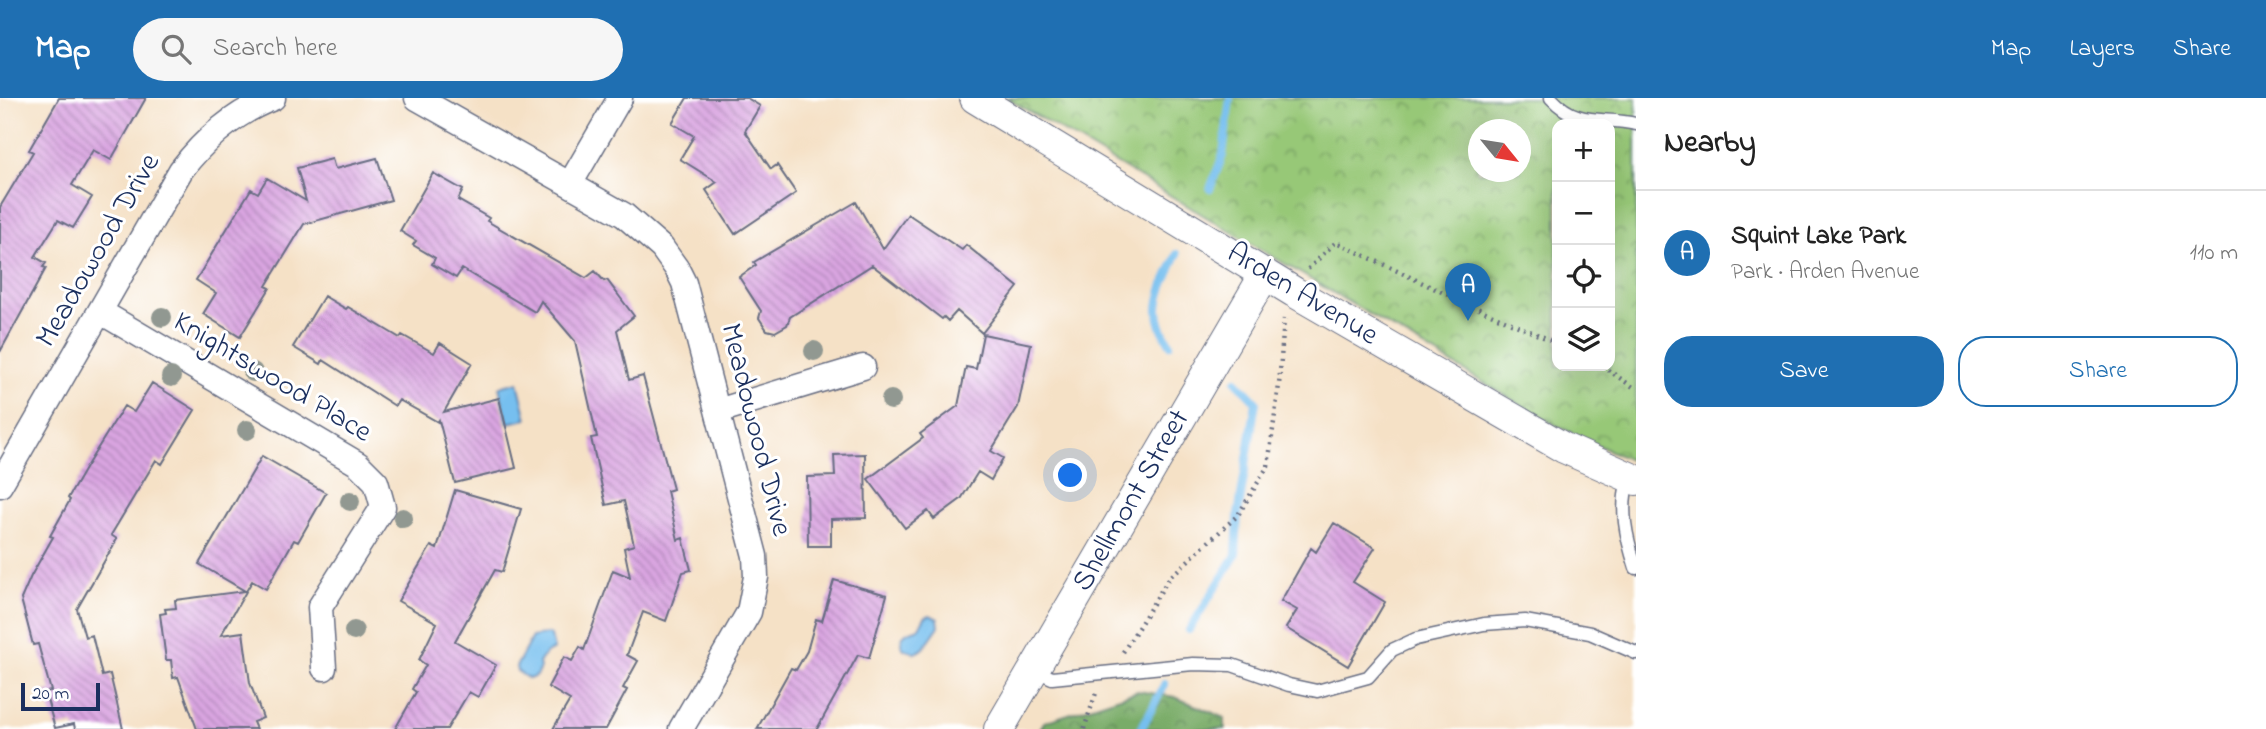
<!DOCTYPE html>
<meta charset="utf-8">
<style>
:root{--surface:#fff;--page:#f6f6f6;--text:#222;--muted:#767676;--line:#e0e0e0;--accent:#1f6fb2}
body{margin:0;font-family:"Indie Flower",sans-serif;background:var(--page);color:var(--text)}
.controls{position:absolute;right:21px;top:21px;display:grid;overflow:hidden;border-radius:14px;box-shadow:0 7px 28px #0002}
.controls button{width:63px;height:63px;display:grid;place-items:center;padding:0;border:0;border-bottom:2px solid var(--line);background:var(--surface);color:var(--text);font:35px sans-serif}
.compass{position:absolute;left:1468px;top:21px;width:63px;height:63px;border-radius:50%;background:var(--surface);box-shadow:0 7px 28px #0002;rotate:120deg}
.scale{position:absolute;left:21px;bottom:18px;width:79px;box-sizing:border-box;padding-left:7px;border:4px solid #1b2f5e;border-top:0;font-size:19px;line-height:24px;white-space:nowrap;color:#1b2f5e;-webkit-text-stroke:5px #fff;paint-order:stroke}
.you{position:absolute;left:1071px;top:378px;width:24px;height:24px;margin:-18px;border:5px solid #fff;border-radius:50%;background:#1a73e8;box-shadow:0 0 0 10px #1a73e833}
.badge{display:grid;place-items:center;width:46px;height:46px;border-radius:50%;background:var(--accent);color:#fff;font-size:23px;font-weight:700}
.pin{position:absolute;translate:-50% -58px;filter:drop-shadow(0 2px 4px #0008)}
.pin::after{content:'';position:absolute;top:37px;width:24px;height:21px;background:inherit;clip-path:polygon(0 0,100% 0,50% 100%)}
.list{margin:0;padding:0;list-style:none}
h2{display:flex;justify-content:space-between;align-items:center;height:91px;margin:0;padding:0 28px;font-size:30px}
h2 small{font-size:23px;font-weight:400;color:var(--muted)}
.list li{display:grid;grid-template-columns:46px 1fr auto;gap:21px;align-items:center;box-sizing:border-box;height:126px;padding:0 28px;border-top:2px solid var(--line)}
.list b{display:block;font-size:26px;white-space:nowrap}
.list p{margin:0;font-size:23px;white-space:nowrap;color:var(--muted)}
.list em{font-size:23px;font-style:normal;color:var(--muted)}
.actions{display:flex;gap:14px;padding:21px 28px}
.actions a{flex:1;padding:16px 0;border:2px solid var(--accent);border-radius:28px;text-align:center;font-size:24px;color:var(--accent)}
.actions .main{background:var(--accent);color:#fff}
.icon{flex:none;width:38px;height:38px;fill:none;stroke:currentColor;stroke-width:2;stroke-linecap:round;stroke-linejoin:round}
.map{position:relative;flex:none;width:1636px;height:631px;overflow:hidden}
header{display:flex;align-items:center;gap:42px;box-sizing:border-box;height:98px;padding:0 35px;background:var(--accent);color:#fff}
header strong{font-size:33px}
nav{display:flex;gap:38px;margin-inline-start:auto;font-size:24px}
.search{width:490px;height:63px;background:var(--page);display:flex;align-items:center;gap:18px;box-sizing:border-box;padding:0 24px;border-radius:38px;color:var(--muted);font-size:26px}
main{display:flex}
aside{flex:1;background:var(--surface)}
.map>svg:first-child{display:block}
</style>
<header>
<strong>Map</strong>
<div class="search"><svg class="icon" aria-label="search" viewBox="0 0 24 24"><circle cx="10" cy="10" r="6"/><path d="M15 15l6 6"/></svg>Search here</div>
<nav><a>Map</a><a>Layers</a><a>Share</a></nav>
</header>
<main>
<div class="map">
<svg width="1636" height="631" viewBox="0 0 1636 631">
<defs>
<pattern id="forest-crowns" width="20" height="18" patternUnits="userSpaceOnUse" patternTransform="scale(1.75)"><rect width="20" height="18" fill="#79ac68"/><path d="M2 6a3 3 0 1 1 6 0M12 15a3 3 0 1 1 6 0" fill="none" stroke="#628c59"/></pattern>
<pattern id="park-crowns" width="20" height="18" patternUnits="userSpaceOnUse" patternTransform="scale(1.75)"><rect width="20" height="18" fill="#97c877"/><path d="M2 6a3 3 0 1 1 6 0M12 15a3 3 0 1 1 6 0" fill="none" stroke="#7aa365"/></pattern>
<pattern id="building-back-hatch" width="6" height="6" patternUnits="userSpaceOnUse" patternTransform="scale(1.75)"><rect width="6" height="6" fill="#daa5e1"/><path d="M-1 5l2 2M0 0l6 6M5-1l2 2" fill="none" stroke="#b087ba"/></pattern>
</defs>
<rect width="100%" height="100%" fill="#fff"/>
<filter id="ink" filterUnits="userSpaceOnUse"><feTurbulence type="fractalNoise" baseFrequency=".0143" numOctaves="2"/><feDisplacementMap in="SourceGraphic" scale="14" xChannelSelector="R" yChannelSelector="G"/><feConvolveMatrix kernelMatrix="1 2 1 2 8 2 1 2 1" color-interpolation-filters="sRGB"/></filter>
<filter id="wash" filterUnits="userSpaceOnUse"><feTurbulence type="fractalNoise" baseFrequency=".00686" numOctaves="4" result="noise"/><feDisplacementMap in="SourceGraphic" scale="28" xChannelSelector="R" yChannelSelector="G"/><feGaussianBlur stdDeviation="1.57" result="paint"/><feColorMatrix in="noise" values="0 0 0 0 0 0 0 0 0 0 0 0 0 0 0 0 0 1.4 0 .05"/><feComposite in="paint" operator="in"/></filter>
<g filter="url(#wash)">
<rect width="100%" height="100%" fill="#f5e1c6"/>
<!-- forest -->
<path fill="url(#forest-crowns)" stroke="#4a6e63" stroke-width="2" d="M1138 593 1175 599 1225 620V631H1040L1044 624Z"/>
<!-- park -->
<path fill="url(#park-crowns)" stroke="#597c6a" stroke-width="2" fill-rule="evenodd" d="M1007 0H1636V365L1553 326ZM1557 26H1610V268H1557ZM1478 32H1520V74H1478Z"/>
<!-- water -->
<path fill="#76bfef" stroke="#4877a6" stroke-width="2" d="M518 284 527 321 508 325 499 289Z
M930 517 938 521 939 528 923 551 915 555 904 551 901 547C901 534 909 534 919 530L925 519Z
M548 536 551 538 554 551 545 556 539 565 540 570 536 578 529 581 517 573 516 569 532 539Z"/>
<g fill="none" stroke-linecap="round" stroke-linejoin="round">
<!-- stream -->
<path stroke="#76bfef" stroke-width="8" d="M1210 91 1223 57 1230 0
M1170 246C1146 210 1163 192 1177 156
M1189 532 1236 457 1238 417 1256 304 1236 283
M1141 631 1165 586"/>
</g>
<g id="blocks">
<!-- building -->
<path fill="url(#building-back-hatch)" d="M59 0H146L111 62 93 52 72 87 92 99 73 130 58 122 35 159 46 165 43 169 46 170 0 254V109L33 54 29 52Z
M687 0H747L760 8 745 33 771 71 777 67 796 95 735 136 706 92 717 84 680 61 694 38 672 25Z
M377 60 391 102 304 126 266 188 270 190 240 239 203 216 216 195 196 182 251 91 258 95 267 80 306 103 297 70 332 61 335 71Z
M433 75 463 92 458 102 489 120 487 123 586 180 595 173 604 183 607 182 634 218 617 232 629 282 643 278 673 391 667 393 678 442 683 440 691 472 683 474 666 523 643 514 627 557 638 563 623 590 627 592 606 631H553L570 602 548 589 564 559 572 563 580 549 584 552 613 472 630 479 624 450 634 447 624 403 606 407 591 340 597 339 575 243 541 203 535 214 462 171 456 180 432 166 435 160 413 147 416 143 400 133Z
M856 104 883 151 908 116 962 152 966 147 1018 189 982 235 957 213 948 223 944 219 942 221 872 167 790 219 787 227 775 234 767 232 759 220 761 213 739 179 756 167 754 164Z
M324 198 346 211 348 209 400 240 402 237 434 255 440 245 472 265 444 314 499 300 516 370 455 385 439 322 438 324 399 302 395 308 323 262 321 266 293 249Z
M983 236 1031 246 1018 309 991 353 1003 360 991 382 978 374 961 401 934 421 928 413 905 430 868 381 923 340 920 336 958 308 966 269 976 271Z
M152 285 195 312 162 366 156 362 111 437 117 441 77 511 85 539 92 537 102 578 110 576 123 631H75L74 626 55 630 45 594 51 593 38 546 33 547 21 501 31 478 53 439 50 438 70 402 68 400 86 369 124 308 134 314Z
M865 356 866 420 831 421V448H808L807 379 835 378 834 357Z
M262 358 326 395 298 444 294 442 266 491 252 483 221 537 243 534 250 585 263 620 253 624 256 631H197L178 579 173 580 171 562H166L160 516 166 515 165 511 176 510 175 502 245 493 199 466Z
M455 392 521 411 502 474 495 472 455 543 496 567 478 599 469 594 447 631H395L416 594 412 591 426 567 419 562 437 525 398 503 431 448 437 451Z
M1334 425 1375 450 1353 484 1385 504 1348 568 1286 530 1297 512 1281 503 1311 450 1316 454Z
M834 482 887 497 869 560 858 557 817 631H757L791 570 796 572 807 553 816 521 822 523Z"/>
</g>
</g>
<g filter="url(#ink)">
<use href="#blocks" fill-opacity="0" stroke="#676d82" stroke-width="2"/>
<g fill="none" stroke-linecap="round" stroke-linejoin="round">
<!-- service casing -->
<g stroke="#676d82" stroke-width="15">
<path id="service" d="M1551 0C1579 30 1602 18 1636 26
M1629 379C1619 410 1626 439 1636 470
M1034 572 1052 580 1193 566 1232 567 1289 587 1317 593 1368 579 1392 552 1416 541 1484 526 1525 523 1590 535 1636 555"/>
</g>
<!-- minor casing -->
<g stroke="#676d82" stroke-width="27">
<path id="minor" d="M417 0 624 117 662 150 677 171 684 185 755 458 756 479 749 514 681 631
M570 86 620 0
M101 214 358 366 376 384 383 409 320 509 324 570
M718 313 863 269
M0 387 181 72C205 41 236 14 273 0"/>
</g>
<!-- tertiary casing -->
<g stroke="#676d82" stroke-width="32">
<path id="tertiary" d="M975 0 1294 194 1564 350 1636 382
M999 631 1265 176"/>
</g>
<!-- path -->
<path stroke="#676d82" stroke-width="4.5" stroke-dasharray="2 5" stroke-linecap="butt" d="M1308 171 1336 144 1463 204 1557 245
M1602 268 1636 291
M1123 554 1169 480 1238 417 1268 368 1279 287 1284 221
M1084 631 1097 592"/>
<!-- service -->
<use href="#service" stroke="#fff" stroke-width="12"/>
<!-- minor -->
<use href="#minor" stroke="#fff" stroke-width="24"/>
<!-- tertiary -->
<use href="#tertiary" stroke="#fff" stroke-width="30"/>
</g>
<!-- trees -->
<g fill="#919891">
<circle cx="162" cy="219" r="10"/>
<circle cx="814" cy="253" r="10"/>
<circle cx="253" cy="274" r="10"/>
<circle cx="171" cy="279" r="10"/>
<circle cx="891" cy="302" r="10"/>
<circle cx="247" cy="332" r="10"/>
<circle cx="350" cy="403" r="10"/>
<circle cx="403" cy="420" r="10"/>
<circle cx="354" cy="533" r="10"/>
</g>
</g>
<g text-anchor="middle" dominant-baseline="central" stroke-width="6" stroke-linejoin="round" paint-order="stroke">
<!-- street labels -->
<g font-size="30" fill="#1b2f5e" stroke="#fff">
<text transform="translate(99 153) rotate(-60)">Meadowood Drive</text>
<text transform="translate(1302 197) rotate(31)">Arden Avenue</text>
<text transform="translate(272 280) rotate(31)">Knightswood Place</text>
<text transform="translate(755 332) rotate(76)">Meadowood Drive</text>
<text transform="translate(1132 403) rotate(-60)">Shellmont Street</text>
</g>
</g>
</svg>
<div class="controls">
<button>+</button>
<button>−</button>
<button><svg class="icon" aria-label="locate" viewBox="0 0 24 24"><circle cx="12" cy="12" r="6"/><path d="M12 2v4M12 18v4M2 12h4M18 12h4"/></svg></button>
<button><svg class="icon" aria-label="layers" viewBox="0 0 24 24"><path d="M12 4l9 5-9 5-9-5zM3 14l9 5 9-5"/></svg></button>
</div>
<svg class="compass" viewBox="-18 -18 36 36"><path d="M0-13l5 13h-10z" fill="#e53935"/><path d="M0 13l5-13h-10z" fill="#767676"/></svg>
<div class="scale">20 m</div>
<div class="you"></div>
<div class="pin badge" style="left:1468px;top:223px">A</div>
</div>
<aside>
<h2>Nearby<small></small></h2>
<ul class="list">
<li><span class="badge">A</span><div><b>Squint Lake Park</b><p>Park · Arden Avenue</p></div><em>110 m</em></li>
</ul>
<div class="actions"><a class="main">Save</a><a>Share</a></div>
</aside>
</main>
